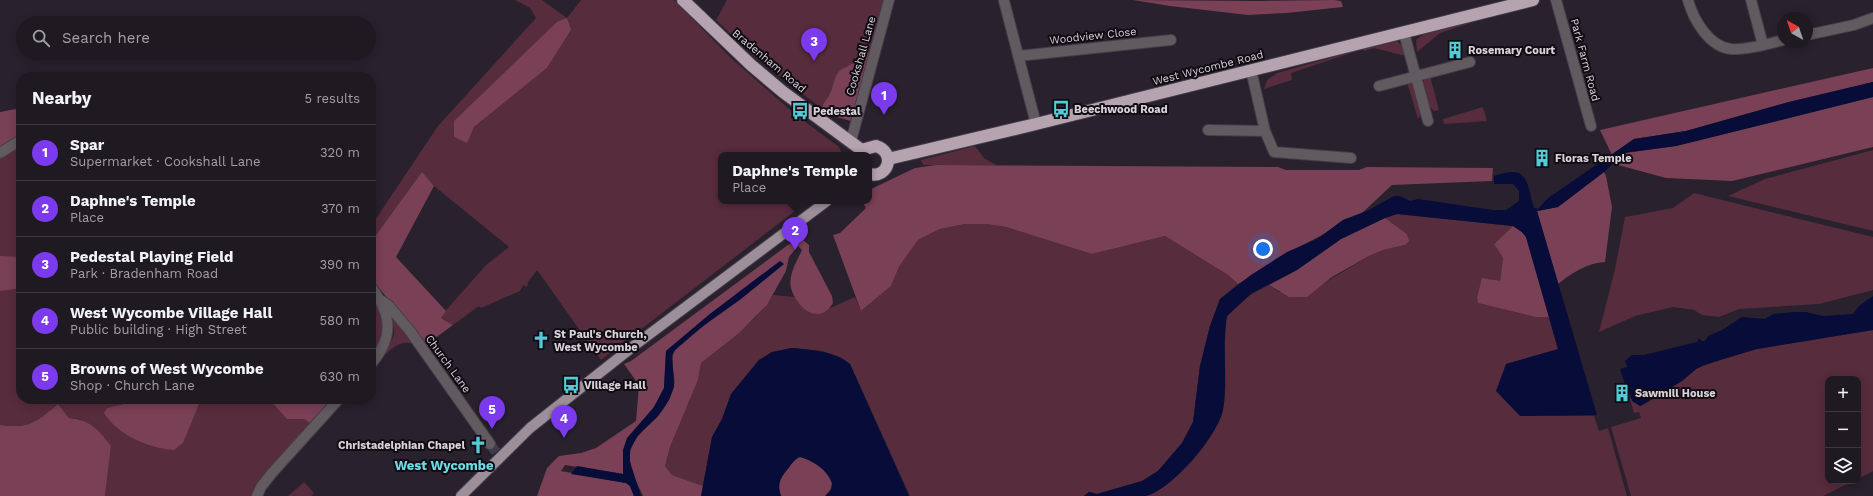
<!DOCTYPE html>
<meta charset="utf-8">
<style>
:root{--surface:#1f1922;--page:#2c262f;--text:#f1f3f6;--muted:#a1a0a5;--line:#3c3840;--accent:#7c3aed}
body{margin:0;font-family:"Work Sans",sans-serif;background:var(--page);color:var(--text)}
.controls{position:absolute;right:12px;bottom:12px;display:grid;overflow:hidden;border-radius:8px;box-shadow:0 2px 10px #0003}
.controls button{width:36px;height:36px;display:grid;place-items:center;padding:0;border:0;border-bottom:1px solid var(--line);background:var(--surface);color:var(--text);font:20px sans-serif}
.compass{position:absolute;left:1777px;top:12px;width:36px;height:36px;border-radius:50%;background:var(--surface);box-shadow:0 2px 10px #0003;rotate:320deg}
.you{position:absolute;left:1263px;top:249px;width:14px;height:14px;margin:-10px;border:3px solid #fff;border-radius:50%;background:#1a73e8;box-shadow:0 0 0 6px #1a73e833}
.badge{display:grid;place-items:center;width:26px;height:26px;border-radius:50%;background:var(--accent);color:#fff;font-size:13px;font-weight:700}
.pin{position:absolute;translate:-50% -33px;filter:drop-shadow(0 1px 2px #0008)}
.pin::after{content:'';position:absolute;top:21px;width:14px;height:12px;background:inherit;clip-path:polygon(0 0,100% 0,50% 100%)}
.popup{position:absolute;left:718px;top:152px;width:154px;height:52px;box-sizing:border-box;display:grid;place-content:center;border-radius:8px;background:var(--surface);filter:drop-shadow(0 1px 3px #0005);font-size:13px;white-space:nowrap;color:var(--muted)}
.popup b{font-size:15px;color:var(--text)}
.popup::after{content:'';position:absolute;left:50%;top:100%;margin-left:-8px;border:8px solid transparent;border-top-color:var(--surface)}
.list{margin:0;padding:0;list-style:none}
h2{display:flex;justify-content:space-between;align-items:center;height:52px;margin:0;padding:0 16px;font-size:17px}
h2 small{font-size:13px;font-weight:400;color:var(--muted)}
.list li{display:grid;grid-template-columns:26px 1fr auto;gap:12px;align-items:center;box-sizing:border-box;height:56px;padding:0 16px;border-top:1px solid var(--line)}
.list b{display:block;font-size:15px;white-space:nowrap}
.list p{margin:0;font-size:13px;white-space:nowrap;color:var(--muted)}
.list em{font-size:13px;font-style:normal;color:var(--muted)}
.icon{flex:none;width:22px;height:22px;fill:none;stroke:currentColor;stroke-width:2;stroke-linecap:round;stroke-linejoin:round}
.map{position:relative;flex:none;width:1873px;height:496px;overflow:hidden}
.search{position:absolute;background:var(--surface);box-shadow:0 2px 10px #0003;left:16px;top:16px;width:360px;height:44px;display:flex;align-items:center;gap:10px;box-sizing:border-box;padding:0 14px;border-radius:22px;color:var(--muted);font-size:15px}
.panel{position:absolute;background:var(--surface);box-shadow:0 2px 10px #0003;left:16px;top:72px;width:360px;height:332px;border-radius:16px}
.map>svg:first-child{display:block}
</style>
<div class="map">
<svg width="1873" height="496" viewBox="0 0 1873 496">
<rect width="100%" height="100%" fill="#29212e"/>
<!-- green -->
<path fill="#572c3c" fill-rule="evenodd" d="M515 0H542L567 18 581 0H674L731 58 796 115 839 147 842 155H721V201H808L601 360 537 270 528 282 527 287 523 285 520 291 481 308 479 306 453 325 440 317 486 265 509 247 434 186 422 173 371 242V226L438 126 536 18 530 8ZM571 30 547 68 474 127Z
M727 0H886L851 121 830 115 756 58 716 20Z
M1477 21 1440 33 1417 52 1416 40 1424 34Z
M1397 41 1405 49 1406 56 1374 48 1364 51 1363 49 1291 73 1292 80 1264 89 1267 80 1277 73 1387 42Z
M1430 76 1439 110 1435 111C1428 109 1421 87 1424 80 1425 78 1428 77 1430 76Z
M1412 81 1416 84 1422 113 1418 119 1407 82Z
M1483 107 1487 121 1444 124 1443 119Z
M21 138V399H333L310 423 254 496H105L111 446 80 419 69 418 58 404C36 422 30 429 0 425V150Z
M975 146 984 158 996 165H923L921 160Z
M1873 150V231L1728 196 1765 179Z
M1694 193 1873 237V290L1819 304 1739 309 1719 317 1702 315 1694 310 1673 307 1635 316 1599 332 1615 269 1625 217 1673 208Z
M1397 214 1513 226 1494 244 1503 258 1500 281 1478 303 1535 317H1549L1558 350 1506 364 1520 416H1594L1599 431 1608 428 1627 496H1146C1176 484 1213 443 1222 412 1226 400 1225 385 1225 373 1224 358 1221 328 1228 315 1234 303 1257 291 1269 285L1279 292 1321 285 1369 256 1383 250 1405 245 1407 234 1385 218Z
M965 224H986L1006 227 1092 254 1165 236 1228 275 1238 284 1220 299 1210 326 1200 366 1193 422 1182 443 1158 471 1142 481 1097 494 1089 492 1084 496H910L850 364 842 358 822 351 792 348 772 352 759 360 731 394 722 419 712 437 703 486 672 475 665 466 670 447 698 380 701 363 755 318 767 305 773 295 795 297 800 304 824 312 830 308 855 297 861 311 891 286 899 267 918 240 940 229Z
M371 293C380 306 387 326 381 342 379 348 374 354 371 359Z
M389 311 418 345C399 339 392 348 379 361 392 337 400 340 389 311Z
M1873 330V471L1858 479V379H1828V481H1853L1823 496H1631L1611 427 1641 418 1639 412 1634 413 1630 399 1632 398 1633 401 1640 406 1645 404 1682 381 1696 369 1724 358 1757 349Z
M304 482 314 493 311 496H288Z"/>
<!-- forest -->
<path fill="#7a4055" d="M1133 0 1258 1 1334 0 1341 1 1343 7 1287 13 1248 15 1170 6Z
M567 18 571 30 547 68 474 127 467 143 454 137V121L557 22Z
M863 50 871 53 851 121 830 115 822 109C823 103 826 101 829 96 836 83 832 73 846 67 850 65 853 63 858 61V55Z
M1873 68V82L1789 102 1686 131 1634 139 1612 155 1600 130Z
M1873 97V147L1732 181 1666 178 1618 165 1615 161 1624 153 1676 146Z
M21 108V138L0 150V112Z
M936 165 1278 167 1286 170H1359L1367 167 1493 168 1492 181 1392 185 1361 214 1343 220 1326 233 1297 248 1238 284 1228 275 1165 236 1092 254 1006 227 986 224H965L940 229 918 240 899 267 891 286 861 311 833 235 840 233 866 208 862 201H869V190L915 168Z
M422 172 434 186 396 257 446 311 441 318 453 325 427 344 371 279V242Z
M1604 172 1606 176 1612 207 1605 262C1587 263 1572 273 1558 284L1537 211 1558 207Z
M1385 218 1407 234 1409 241 1405 245 1383 250 1369 256 1332 277 1307 297H1289L1269 285 1297 270 1341 239Z
M1513 226 1522 232 1526 237 1549 317H1535L1478 303 1477 298 1482 278 1500 281 1503 258 1494 244Z
M796 239H802L809 245V252L832 296 833 303C819 327 796 307 791 288 788 275 797 261 802 250L798 246 789 257 786 271 767 305 739 333 701 363 698 380 670 447 665 466 672 475 703 486 701 496H643C638 485 631 473 630 461 628 439 646 430 658 416 665 408 670 399 673 389 678 377 668 362 675 350L780 261 710 314 666 351 664 388 654 407 623 450V474L565 465 561 471 626 483 630 486 634 496H537L547 468 559 456 581 453 596 448 636 421 639 385 624 364 631 361Z
M0 256 21 257V288L0 291Z
M131 399H201L183 443 174 450C148 448 118 435 104 413L107 408 129 403Z
M269 399H328L325 407 310 423 304 419H287Z
M58 404 69 418C90 420 98 429 111 446L105 496H0V425C30 429 36 422 58 404Z
M800 457C815 461 825 468 832 483L831 489 825 496H781C776 482 782 476 790 466 793 462 795 459 800 457Z"/>
<!-- water -->
<path fill="#070d38" d="M1873 82V97L1676 146 1624 153 1604 172 1558 207 1537 211 1597 415 1520 416 1496 391 1506 364 1558 349 1526 237 1522 232 1513 226 1397 214 1385 218 1341 239 1297 270 1252 293 1227 316C1222 347 1228 379 1223 410 1219 434 1169 493 1145 496 1125 496 1104 496 1084 496L1089 492 1097 494 1142 481 1158 471 1182 443 1193 422 1200 366 1210 326 1220 299 1251 275 1287 252 1317 239 1343 220 1369 210 1394 196H1400L1410 201 1418 199 1493 210H1506L1519 201V191L1513 184H1494V176C1528 164 1526 180 1534 208L1538 209 1548 198 1634 139 1686 131 1789 102Z
M780 261 784 264 741 299 699 329 675 350 672 355 674 387 669 400 658 416 638 435 630 450V462L641 496H634L630 486 626 483 571 474 577 466 623 474V450L627 438 654 407 664 388 666 351 710 314Z
M1873 296V330L1757 349 1704 365 1696 369 1682 381 1640 406 1632 401 1627 384H1625L1620 369 1627 367 1625 361 1632 355H1644L1697 342 1699 338 1702 341H1705L1708 336 1722 330 1742 317 1765 319 1773 314 1795 312H1806L1823 316 1853 314 1859 306Z
M792 348C813 350 834 351 850 364L909 496H825C846 481 814 460 800 457 795 459 793 462 790 466 782 476 776 482 781 496H701L712 437 722 419 731 394 759 360 772 352Z"/>
<g fill="none" stroke-linecap="round" stroke-linejoin="round">
<!-- minor-tunnel -->
<path stroke="#433c48" stroke-width="10" stroke-dasharray="10 5" stroke-linecap="butt" d="M490 444 496 452"/>
<!-- minor casing -->
<g stroke="#453d4a" stroke-width="12">
<path id="minor" d="M1556 0 1591 126
M1688 0C1693 19 1709 47 1731 49 1744 50 1769 44 1783 40
M1751 0 1763 45
M1004 1 1036 124
M1404 33 1428 121
M1807 35 1854 25 1873 18
M1018 56 1171 40
M1251 70 1265 131 1274 152 1351 158
M1379 86 1470 62
M1208 130 1265 131
M851 141 889 0
M0 153 21 140
M371 287C392 315 394 337 371 364
M382 301 389 306 410 331 490 444
M257 496 261 487 272 473 339 399"/>
</g>
<!-- major casing -->
<g stroke="#453d4a" stroke-width="12">
<path id="major" d="M461 496 530 428 554 409 635 345 827 201"/>
</g>
<!-- highway casing -->
<g stroke="#453d4a" stroke-width="14">
<path id="highway" d="M683 0 751 65 783 92 863 151
M861 155 865 149 876 146C896 152 889 179 869 174
M888 159 1036 124 1533 0"/>
</g>
<!-- minor -->
<use href="#minor" stroke="#615a5f" stroke-width="10"/>
<!-- major -->
<use href="#major" stroke="#9d8f99" stroke-width="10"/>
<!-- highway -->
<use href="#highway" stroke="#b5a4b0" stroke-width="12"/>
</g>
<!-- icons -->
<defs>
<g id="building-bare" transform="scale(1.38)"><path d="M-4-6H4V6H1V3H-1V6H-4ZM-2.5-4.3h1.7v1.8h-1.7ZM.8-4.3h1.7v1.8H.8ZM-2.5-1h1.7V.8h-1.7ZM.8-1h1.7V.8H.8Z" fill="#52cbd7" stroke="#100c12" stroke-width="2.5" paint-order="stroke"/></g>
<g id="bus-bare" transform="scale(1.38)"><path d="M-5-6H5V4H4V6H2V4H-2V6H-4V4H-5ZM-3.5-4V0h7V-4ZM-3.5 1.2v1.5H-2V1.2ZM2 1.2v1.5H3.5V1.2Z" fill="#52cbd7" stroke="#100c12" stroke-width="2.5" paint-order="stroke"/></g>
<g id="church-bare" transform="scale(1.38)"><path d="M-1.2-6h2.4v3.5h3.3v2.4h-3.3V6h-2.4V-.1h-3.3v-2.4h3.3Z" fill="#52cbd7" stroke="#100c12" stroke-width="2.5" paint-order="stroke"/></g>
</defs>
<g fill-rule="evenodd">
<use href="#building-bare" x="1455" y="50"/>
<use href="#bus-bare" x="1061" y="109"/>
<use href="#bus-bare" x="800" y="111"/>
<use href="#building-bare" x="1542" y="158"/>
<use href="#church-bare" x="541" y="340"/>
<use href="#bus-bare" x="571" y="385"/>
<use href="#building-bare" x="1622" y="393"/>
<use href="#church-bare" x="478" y="445"/>
</g>
<g text-anchor="middle" dominant-baseline="central" stroke-width="4" stroke-linejoin="round" paint-order="stroke">
<!-- street labels -->
<g font-size="11" fill="#d8d2db" stroke="#100c12">
<text transform="translate(1093 36) rotate(-6)">Woodview Close</text>
<text transform="translate(861 56) rotate(-74)">Cookshall Lane</text>
<text transform="translate(1585 60) rotate(75)">Park Farm Road</text>
<text transform="translate(769 61) rotate(40)">Bradenham Road</text>
<text transform="translate(1208 68) rotate(-14)">West Wycombe Road</text>
<text transform="translate(448 364) rotate(54)">Church Lane</text>
</g>
<!-- poi labels -->
<g font-size="11" font-weight="bold" fill="#d8d2db" stroke="#100c12" text-anchor="start">
<text x="1468" y="50">Rosemary Court</text>
<text x="1074" y="109">Beechwood Road</text>
<text x="813" y="111">Pedestal</text>
<text x="1555" y="158">Floras Temple</text>
<text x="554" y="334">St Paul's Church,<tspan x="554" dy="13">West Wycombe</tspan></text>
<text x="584" y="385">Village Hall</text>
<text x="1635" y="393">Sawmill House</text>
<text x="465" y="445" text-anchor="end">Christadelphian Chapel</text>
</g>
<!-- quarter labels -->
<g font-size="13" font-weight="bold" fill="#6fdbe5" stroke="#100c12">
<text x="444" y="465">West Wycombe</text>
</g>
</g>
</svg>
<div class="controls">
<button>+</button>
<button>−</button>
<button><svg class="icon" aria-label="layers" viewBox="0 0 24 24"><path d="M12 4l9 5-9 5-9-5zM3 14l9 5 9-5"/></svg></button>
</div>
<svg class="compass" viewBox="-18 -18 36 36"><path d="M0-13l5 13h-10z" fill="#e53935"/><path d="M0 13l5-13h-10z" fill="#a1a0a5"/></svg>
<div class="you"></div>
<div class="pin badge" style="left:884px;top:115px">1</div>
<div class="pin badge" style="left:795px;top:250px">2</div>
<div class="popup"><b>Daphne's Temple</b>Place</div>
<div class="pin badge" style="left:814px;top:61px">3</div>
<div class="pin badge" style="left:564px;top:438px">4</div>
<div class="pin badge" style="left:492px;top:429px">5</div>
<div class="search"><svg class="icon" aria-label="search" viewBox="0 0 24 24"><circle cx="10" cy="10" r="6"/><path d="M15 15l6 6"/></svg>Search here</div>
<section class="panel">
<h2>Nearby<small>5 results</small></h2>
<ul class="list">
<li><span class="badge">1</span><div><b>Spar</b><p>Supermarket · Cookshall Lane</p></div><em>320 m</em></li>
<li><span class="badge">2</span><div><b>Daphne's Temple</b><p>Place</p></div><em>370 m</em></li>
<li><span class="badge">3</span><div><b>Pedestal Playing Field</b><p>Park · Bradenham Road</p></div><em>390 m</em></li>
<li><span class="badge">4</span><div><b>West Wycombe Village Hall</b><p>Public building · High Street</p></div><em>580 m</em></li>
<li><span class="badge">5</span><div><b>Browns of West Wycombe</b><p>Shop · Church Lane</p></div><em>630 m</em></li>
</ul>
</section>
</div>
